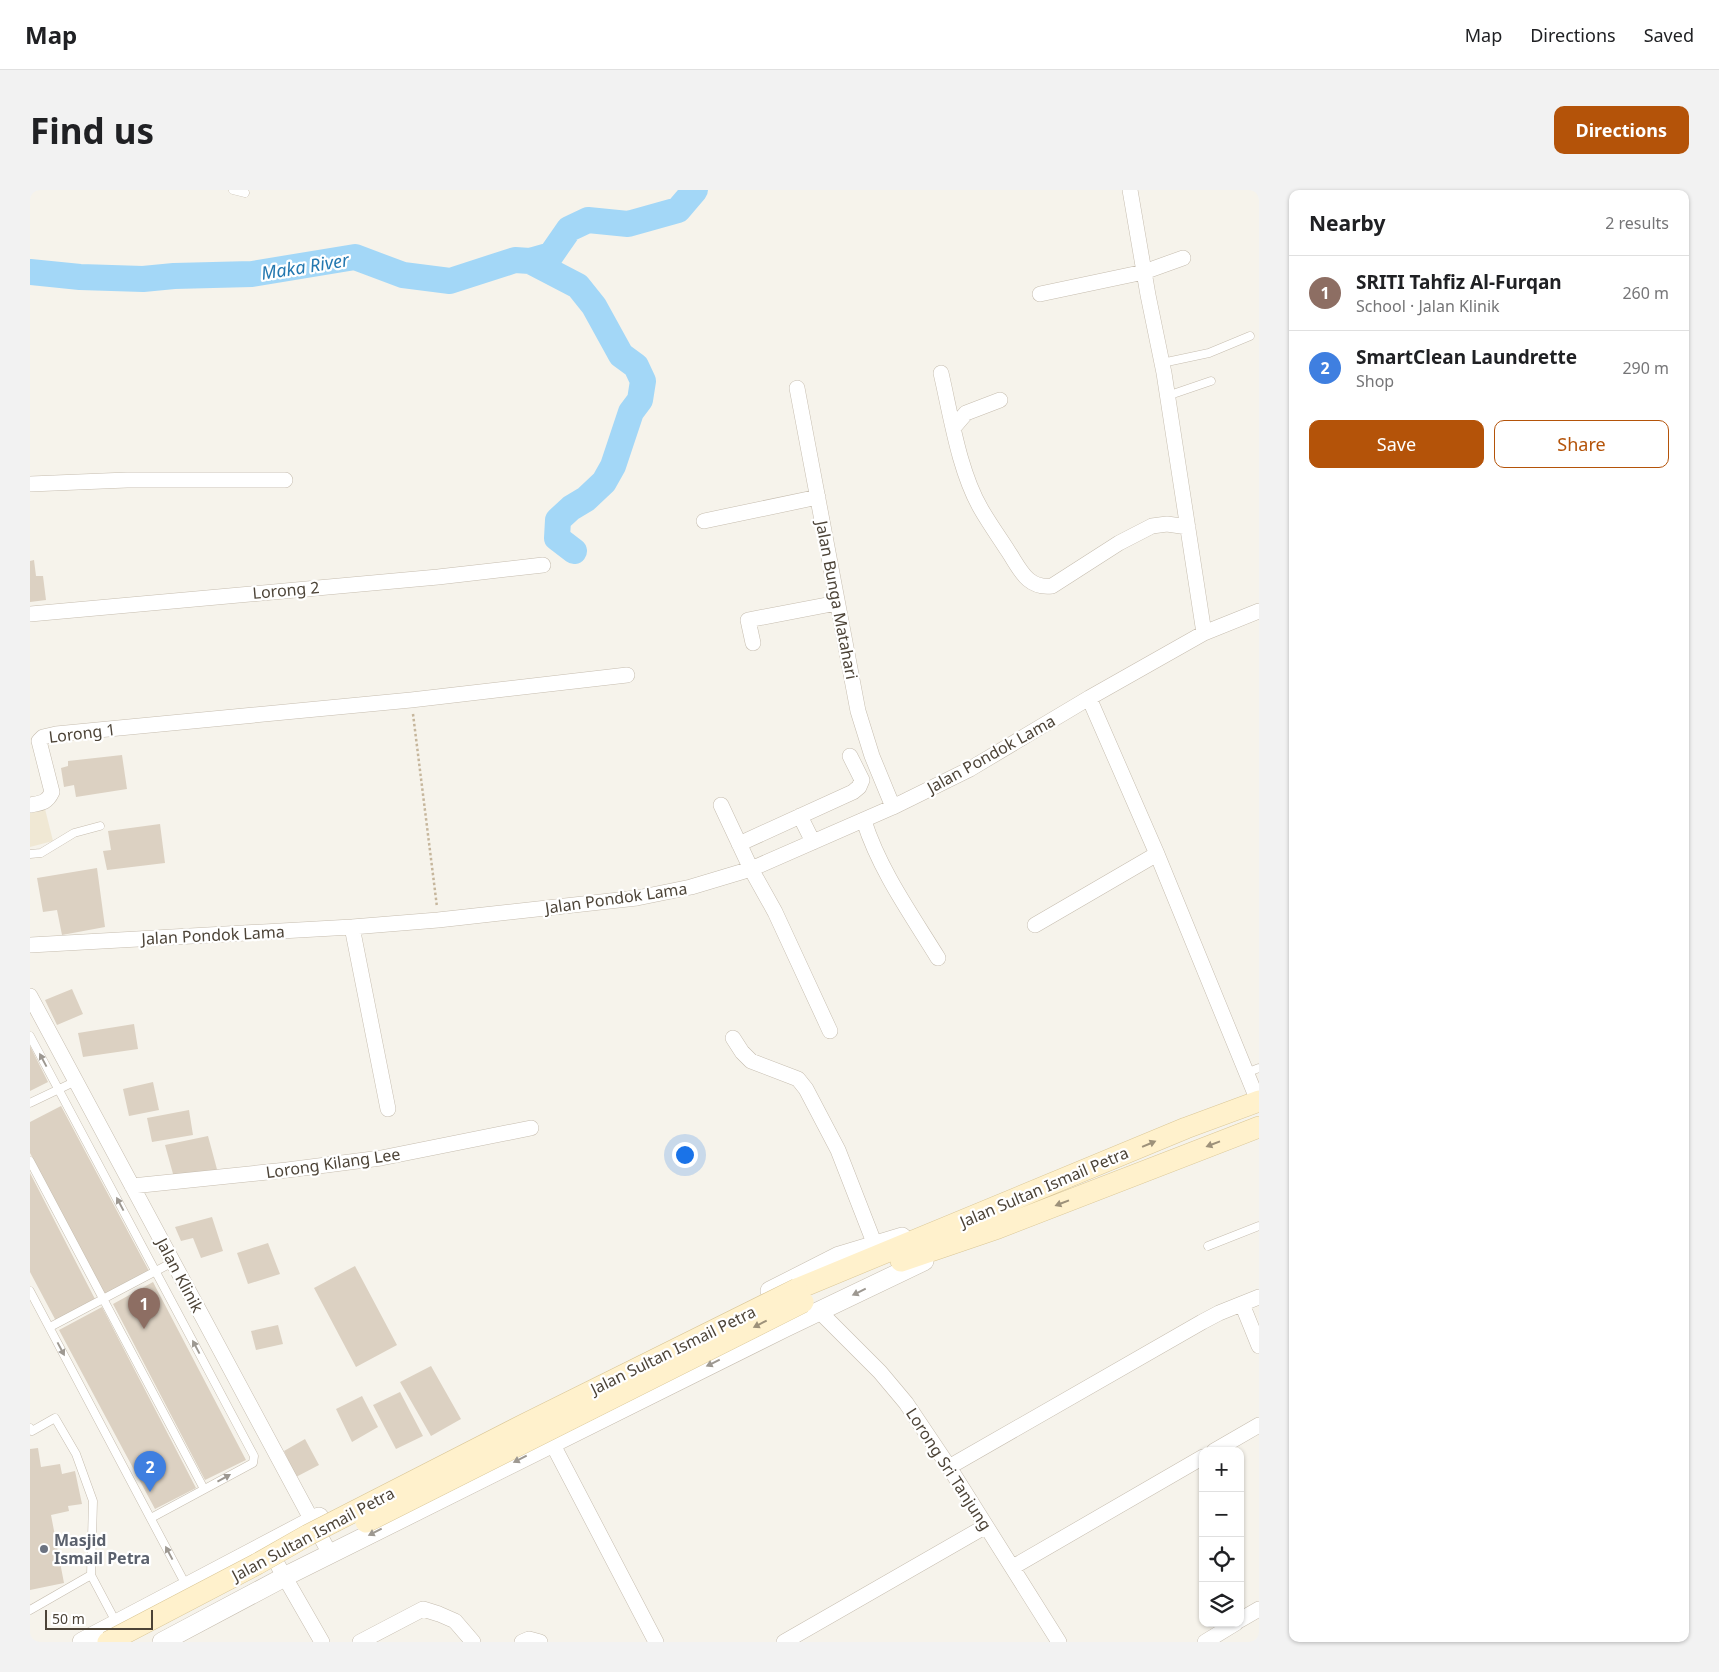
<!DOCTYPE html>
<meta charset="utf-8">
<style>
:root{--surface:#fff;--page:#f2f2f2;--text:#202124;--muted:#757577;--line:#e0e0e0;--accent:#b45309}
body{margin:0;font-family:"Noto Sans",sans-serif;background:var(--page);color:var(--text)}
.controls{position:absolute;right:15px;bottom:15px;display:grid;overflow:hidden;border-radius:10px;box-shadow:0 1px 4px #0004}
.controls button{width:45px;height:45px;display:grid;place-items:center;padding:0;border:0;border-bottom:1px solid var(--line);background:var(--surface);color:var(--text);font:25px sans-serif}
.scale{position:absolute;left:15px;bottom:12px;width:108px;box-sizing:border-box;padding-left:5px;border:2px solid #4c4337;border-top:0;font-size:14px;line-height:18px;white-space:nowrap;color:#4c4337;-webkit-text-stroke:4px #fff;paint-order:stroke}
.you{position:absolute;left:654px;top:964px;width:18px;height:18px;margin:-12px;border:4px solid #fff;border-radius:50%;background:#1a73e8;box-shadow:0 0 0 8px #1a73e833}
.badge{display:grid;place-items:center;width:32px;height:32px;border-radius:50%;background:var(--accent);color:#fff;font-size:16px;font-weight:700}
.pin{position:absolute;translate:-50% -41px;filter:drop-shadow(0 1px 2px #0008)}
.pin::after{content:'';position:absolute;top:26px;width:18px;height:15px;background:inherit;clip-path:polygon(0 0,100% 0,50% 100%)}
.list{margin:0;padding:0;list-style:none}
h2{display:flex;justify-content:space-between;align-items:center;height:65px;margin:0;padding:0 20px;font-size:21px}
h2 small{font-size:16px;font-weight:400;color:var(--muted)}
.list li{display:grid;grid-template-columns:32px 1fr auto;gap:15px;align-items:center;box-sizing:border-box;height:75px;padding:0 20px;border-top:1px solid var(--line)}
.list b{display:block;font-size:19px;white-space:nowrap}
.list p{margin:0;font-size:16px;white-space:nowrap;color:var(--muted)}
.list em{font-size:16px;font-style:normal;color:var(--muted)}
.actions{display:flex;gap:10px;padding:15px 20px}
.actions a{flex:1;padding:11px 0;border:1px solid var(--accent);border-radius:10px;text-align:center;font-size:18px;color:var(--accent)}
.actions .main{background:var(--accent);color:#fff}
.icon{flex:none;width:28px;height:28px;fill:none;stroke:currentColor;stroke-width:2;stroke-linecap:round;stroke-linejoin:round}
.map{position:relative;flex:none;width:1229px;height:1452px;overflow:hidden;border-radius:10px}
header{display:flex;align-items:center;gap:30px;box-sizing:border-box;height:70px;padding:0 25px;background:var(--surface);border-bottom:1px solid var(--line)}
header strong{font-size:24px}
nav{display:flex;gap:28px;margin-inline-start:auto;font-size:18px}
.intro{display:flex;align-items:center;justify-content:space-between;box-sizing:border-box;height:120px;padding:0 30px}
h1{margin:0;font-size:35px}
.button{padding:12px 22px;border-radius:10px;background:var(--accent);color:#fff;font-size:18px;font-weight:700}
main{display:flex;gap:30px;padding:0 30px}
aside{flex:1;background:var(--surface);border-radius:10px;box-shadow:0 1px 4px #0004}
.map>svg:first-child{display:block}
</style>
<header>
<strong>Map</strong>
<nav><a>Map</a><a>Directions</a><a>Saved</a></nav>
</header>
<div class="intro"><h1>Find us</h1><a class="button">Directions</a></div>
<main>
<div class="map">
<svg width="1229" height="1452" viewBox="0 0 1229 1452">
<rect width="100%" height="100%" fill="#f6f3eb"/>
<!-- education -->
<path fill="#f0e8d4" d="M14 615 23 651 0 657V618Z"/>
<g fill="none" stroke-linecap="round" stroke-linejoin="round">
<!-- river -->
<path stroke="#a3d7f7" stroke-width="26" d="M500 71 548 96 564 116 591 165 606 176 613 191 610 210 601 222 583 276 574 292 556 309 541 318 528 330 527 348 544 361
M0 82 50 87 113 89 144 86 222 84 325 67 373 85 420 91 485 70 500 71 521 65 539 39 558 30 598 34 648 20 665 0"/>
</g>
<!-- building -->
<path fill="#dcd1c2" d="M4 370 6 386H13L16 410 0 412V371Z
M92 565 97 599 46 607 44 595 34 597 31 578 38 576V571Z
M130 634 135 673 77 680 73 661 81 660 78 641Z
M67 678 75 737 32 745 27 720 13 722 7 688Z
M42 799 53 824 27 835 15 810Z
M104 834 108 859 53 867 48 843Z
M0 856 18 892 0 901Z
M123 892 129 920 99 926 93 899Z
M31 916 119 1081 75 1105 0 963V932Z
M159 920 163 945 122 952 117 928Z
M178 946 188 983 145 991 135 955Z
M0 983 66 1111 26 1131 0 1082Z
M182 1027 193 1061 171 1068 163 1048 151 1051 145 1037Z
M238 1053 250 1084 218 1094 207 1063Z
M325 1076 367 1155 326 1177 284 1098Z
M123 1092 216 1270 175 1290 83 1114Z
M72 1117 166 1298 125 1319 29 1140Z
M248 1135 253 1154 226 1160 221 1141Z
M401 1176 431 1229 401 1246 370 1192Z
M370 1202 393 1246 366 1259 343 1215Z
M332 1206 348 1237 322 1252 306 1219Z
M275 1249 289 1275 266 1287 254 1261Z
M8 1258 11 1277 30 1274 32 1284 45 1281 52 1314 38 1316 39 1321 21 1325 34 1393 0 1400V1259Z"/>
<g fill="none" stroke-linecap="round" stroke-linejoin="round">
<!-- service casing -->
<g stroke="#c6bdaf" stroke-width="9">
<path id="service" d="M203 0 215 3
M1132 173 1179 163 1220 146
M1137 206 1181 191
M0 664 11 663 44 643 70 636
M0 846 224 1266 223 1273 121 1328
M1216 883 1229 878
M0 913 46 891
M0 971 174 1299
M1178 1056 1229 1036
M0 1101 157 1397
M20 1137 143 1072
M0 1238 2 1241 25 1228 46 1264 63 1311 61 1385 87 1434
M0 1420 61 1385"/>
</g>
<!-- minor casing -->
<g stroke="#c6bdaf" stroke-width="16">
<path id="minor" d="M1100 0 1118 105 1134 183 1174 443
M1010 104 1114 82 1153 68
M911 183C921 226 929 281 951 319 959 333 969 347 978 361 990 379 997 399 1022 396L1089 353 1122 336 1137 334 1158 337
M767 198 828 521 842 566 863 617
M924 237 936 223 970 210
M0 294 97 290H255
M674 331 788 307
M0 424 408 387 513 375
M723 453 718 430 807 413
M1059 508 1127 664 1228 911
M0 615C11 613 17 613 22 602L9 551 13 547 26 544 381 510 597 485
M691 615 721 679 745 722 800 841
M770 626 783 652
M834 631C850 681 881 724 908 768
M709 654 823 602 829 597 832 590 820 566
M1005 735 1127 664
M322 737 358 919
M0 755 322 737 408 730 607 708 661 697 721 679 863 617 940 579 1059 508 1174 443 1229 421
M0 806 300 1364
M703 848 712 862 721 871 768 889 776 899 808 960 845 1055
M102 996 257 980 351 968 501 938
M1212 1114 1229 1156
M789 1121 850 1182 876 1213 919 1277 1029 1452
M522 1253 626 1452
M1184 1261 1229 1235
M919 1277 1172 1132 1189 1123 1229 1107
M238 1358 292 1452
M983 1377 1173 1267
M1210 1430 1229 1419
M330 1452 393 1419 409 1424 425 1431 443 1452
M492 1452 499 1449 510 1452
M754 1452 956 1336
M1175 1452 1206 1433"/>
</g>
<!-- tertiary casing -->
<g stroke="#c6bdaf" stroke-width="20">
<path id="tertiary" d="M740 1101 809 1066 872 1047
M52 1452 289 1327
M132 1452 262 1383 754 1138 894 1071"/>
</g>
<!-- secondary casing -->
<g stroke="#dac797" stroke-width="22">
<path id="secondary" d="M871 1071 968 1038 1229 937
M767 1099 1156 938 1229 911"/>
</g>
<!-- path -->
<path stroke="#c6b69c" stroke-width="2.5" stroke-dasharray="2.5 2.5" stroke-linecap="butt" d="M383 524 407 717"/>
<!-- service -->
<use href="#service" stroke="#fff" stroke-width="8"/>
<!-- minor -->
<use href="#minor" stroke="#fff" stroke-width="15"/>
<!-- tertiary -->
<use href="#tertiary" stroke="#fff" stroke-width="19"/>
<!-- secondary -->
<use href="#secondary" stroke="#fff1cc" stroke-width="21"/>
<!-- secondary-bridge casing -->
<g stroke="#dac797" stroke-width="22" stroke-linecap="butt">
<path id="secondary-bridge" d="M336 1332 773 1112
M78 1452 227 1374 278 1345 495 1234 767 1099"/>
</g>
<!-- secondary-bridge -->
<use href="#secondary-bridge" stroke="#fff1cc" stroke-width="21"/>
</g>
<!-- one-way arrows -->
<defs><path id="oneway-solid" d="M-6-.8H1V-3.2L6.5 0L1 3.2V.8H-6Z" transform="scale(1.25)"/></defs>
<g fill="#9d9891">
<use href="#oneway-solid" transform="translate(13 870) rotate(-118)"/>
<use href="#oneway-solid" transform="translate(90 1014) rotate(-118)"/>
<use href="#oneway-solid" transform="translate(829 1102) rotate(154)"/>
<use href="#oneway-solid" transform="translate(166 1157) rotate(-118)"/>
<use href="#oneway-solid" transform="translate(31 1159) rotate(62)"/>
<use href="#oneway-solid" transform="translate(683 1173) rotate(154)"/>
<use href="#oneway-solid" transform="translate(490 1269) rotate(153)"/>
<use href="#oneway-solid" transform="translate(194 1288) rotate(-29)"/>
<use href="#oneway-solid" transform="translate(345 1342) rotate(153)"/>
<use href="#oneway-solid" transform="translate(139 1363) rotate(-118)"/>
</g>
<g fill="#9d917a">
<use href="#oneway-solid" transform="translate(1119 954) rotate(-23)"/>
<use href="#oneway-solid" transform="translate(1183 954) rotate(159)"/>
<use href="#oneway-solid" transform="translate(1032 1013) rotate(159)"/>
<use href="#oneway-solid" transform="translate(730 1134) rotate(153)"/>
</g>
<!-- markers -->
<circle fill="#6b7280" stroke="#fff" stroke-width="2" cx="14" cy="1359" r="5"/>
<g text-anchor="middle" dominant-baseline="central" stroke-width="4.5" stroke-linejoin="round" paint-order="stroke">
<!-- street labels -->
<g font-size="16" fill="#4c4337" stroke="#fff">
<text transform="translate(256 400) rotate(-5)">Lorong 2</text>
<text transform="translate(807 410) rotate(79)">Jalan Bunga Matahari</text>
<text transform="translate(52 543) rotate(-7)">Lorong 1</text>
<text transform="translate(961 564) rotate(-29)">Jalan Pondok Lama</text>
<text transform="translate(586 708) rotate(-8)">Jalan Pondok Lama</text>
<text transform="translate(183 745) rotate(-3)">Jalan Pondok Lama</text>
<text transform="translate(303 973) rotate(-8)">Lorong Kilang Lee</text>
<text transform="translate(1014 997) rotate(-23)">Jalan Sultan Ismail Petra</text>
<text transform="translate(150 1085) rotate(62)">Jalan Klinik</text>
<text transform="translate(643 1160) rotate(-26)">Jalan Sultan Ismail Petra</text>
<text transform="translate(919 1279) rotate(57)">Lorong Sri Tanjung</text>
<text transform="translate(283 1344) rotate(-28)">Jalan Sultan Ismail Petra</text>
</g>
<!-- worship labels -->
<g font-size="16" font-weight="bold" fill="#5b616d" stroke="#fff" text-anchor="start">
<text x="24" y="1350">Masjid<tspan x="24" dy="18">Ismail Petra</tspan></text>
</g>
<!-- water labels -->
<g font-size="18" font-style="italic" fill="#2478b0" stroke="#fff">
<text transform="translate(275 76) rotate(-9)">Maka River</text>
</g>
</g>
</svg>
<div class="controls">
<button>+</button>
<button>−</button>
<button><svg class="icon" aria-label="locate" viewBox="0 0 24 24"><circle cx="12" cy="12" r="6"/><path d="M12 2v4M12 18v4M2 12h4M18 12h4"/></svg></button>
<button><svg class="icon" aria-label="layers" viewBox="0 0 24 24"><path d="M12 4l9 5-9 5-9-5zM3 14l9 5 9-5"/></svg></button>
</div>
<div class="scale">50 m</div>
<div class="you"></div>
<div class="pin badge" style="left:114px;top:1139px;background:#8d6e63">1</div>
<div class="pin badge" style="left:120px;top:1302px;background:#3f7fe0">2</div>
</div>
<aside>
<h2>Nearby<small>2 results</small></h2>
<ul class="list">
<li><span class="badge" style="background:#8d6e63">1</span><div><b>SRITI Tahfiz Al-Furqan</b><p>School · Jalan Klinik</p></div><em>260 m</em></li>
<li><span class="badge" style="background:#3f7fe0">2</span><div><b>SmartClean Laundrette</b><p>Shop</p></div><em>290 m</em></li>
</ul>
<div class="actions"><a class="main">Save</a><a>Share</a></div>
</aside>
</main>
